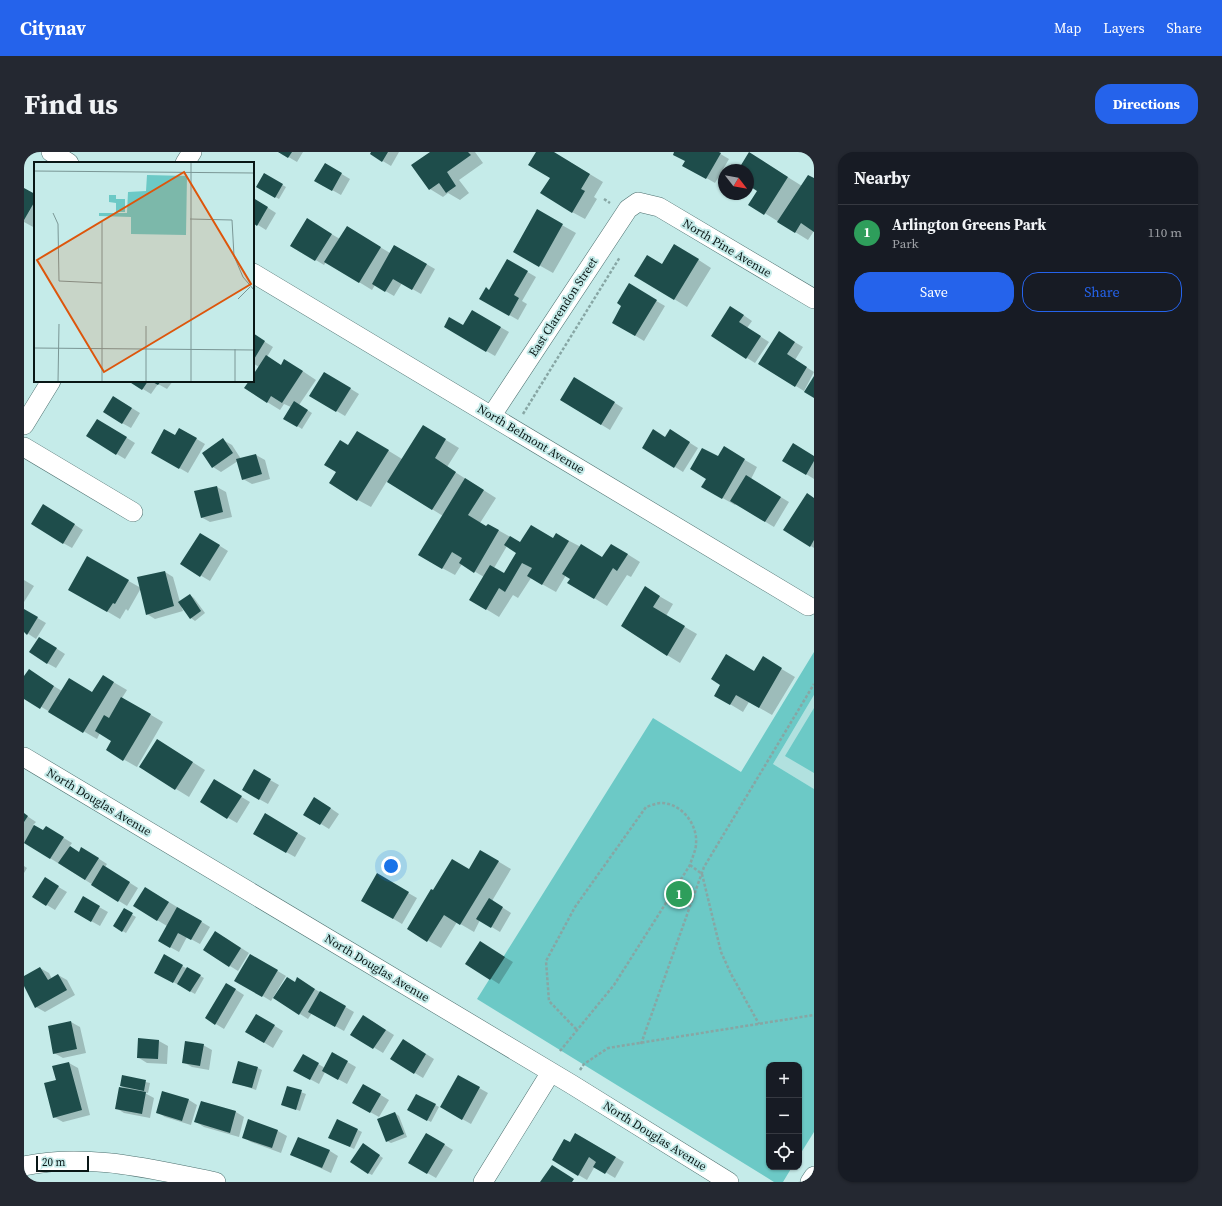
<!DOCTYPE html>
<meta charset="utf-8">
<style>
:root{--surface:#171b24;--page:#242831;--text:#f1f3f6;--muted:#9ea1a6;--line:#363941;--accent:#2563eb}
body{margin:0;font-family:"Source Serif 4",serif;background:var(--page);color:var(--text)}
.controls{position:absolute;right:12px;bottom:12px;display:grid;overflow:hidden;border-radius:8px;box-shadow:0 1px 3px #0004}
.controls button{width:36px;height:36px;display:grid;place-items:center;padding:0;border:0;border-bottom:1px solid var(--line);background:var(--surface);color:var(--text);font:20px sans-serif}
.compass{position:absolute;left:694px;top:12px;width:36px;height:36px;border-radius:50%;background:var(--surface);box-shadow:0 1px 3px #0004;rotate:121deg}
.scale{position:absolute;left:12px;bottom:10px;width:53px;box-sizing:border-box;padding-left:4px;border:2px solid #091716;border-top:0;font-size:11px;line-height:14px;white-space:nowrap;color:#091716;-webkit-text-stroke:3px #c5ebe9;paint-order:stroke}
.you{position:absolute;left:367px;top:714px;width:14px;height:14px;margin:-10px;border:3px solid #fff;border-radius:50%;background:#1a73e8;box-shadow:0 0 0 6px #1a73e833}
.badge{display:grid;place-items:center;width:26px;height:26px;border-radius:50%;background:var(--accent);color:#fff;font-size:13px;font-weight:700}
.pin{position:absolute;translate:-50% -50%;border:2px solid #fff;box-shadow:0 1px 4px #0006}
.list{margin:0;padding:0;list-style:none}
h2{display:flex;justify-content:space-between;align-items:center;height:52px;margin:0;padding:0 16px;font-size:17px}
h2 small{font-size:13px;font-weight:400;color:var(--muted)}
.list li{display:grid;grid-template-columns:26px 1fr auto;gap:12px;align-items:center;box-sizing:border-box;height:56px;padding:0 16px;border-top:1px solid var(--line)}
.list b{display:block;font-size:15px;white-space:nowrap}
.list p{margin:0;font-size:13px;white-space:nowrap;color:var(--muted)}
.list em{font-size:13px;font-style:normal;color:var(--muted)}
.actions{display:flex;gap:8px;padding:12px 16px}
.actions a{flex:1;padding:9px 0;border:1px solid var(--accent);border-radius:16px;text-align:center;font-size:14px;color:var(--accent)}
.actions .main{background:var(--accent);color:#fff}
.icon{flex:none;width:22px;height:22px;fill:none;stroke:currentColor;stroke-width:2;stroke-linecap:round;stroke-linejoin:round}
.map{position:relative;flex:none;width:790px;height:1030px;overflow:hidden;border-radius:16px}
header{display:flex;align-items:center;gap:24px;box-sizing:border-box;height:56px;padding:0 20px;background:var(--accent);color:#fff}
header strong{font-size:19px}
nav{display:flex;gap:22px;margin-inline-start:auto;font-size:14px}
.intro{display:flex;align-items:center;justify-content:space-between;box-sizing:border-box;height:96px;padding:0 24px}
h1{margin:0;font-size:28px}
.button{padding:10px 18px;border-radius:16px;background:var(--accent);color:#fff;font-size:14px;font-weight:700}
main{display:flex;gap:24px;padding:0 24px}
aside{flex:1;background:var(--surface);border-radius:16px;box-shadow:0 1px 3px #0004}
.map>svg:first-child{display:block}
</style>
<header>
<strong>Citynav</strong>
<nav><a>Map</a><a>Layers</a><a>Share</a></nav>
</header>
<div class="intro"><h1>Find us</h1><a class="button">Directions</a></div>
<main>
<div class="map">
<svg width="790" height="1030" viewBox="0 0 790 1030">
<rect width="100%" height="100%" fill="#c5ebe9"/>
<!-- built -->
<path fill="#b1e1df" d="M790 543V637L749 612Z"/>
<!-- green -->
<path fill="#6cc9c6" d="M790 500V543L749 612 790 637V980L775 1004V913H745V1015H768L759 1030H750L453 847 629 566 717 620Z
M790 556V621L761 604Z"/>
<!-- shadow -->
<path fill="#0003" fill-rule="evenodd" d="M256 0H279L273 10Z
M348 0H375L367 14 347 2Z
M408 0H451L459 11 435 28 445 41 436 48 424 41 419 45 406 37Z
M513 0H529L579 30 570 45 573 47 561 67 548 60Z
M651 0H693L705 7 691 31 660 13 662 9Z
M738 9 778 34 790 27V79L784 88 726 52 734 38 724 32V18H715Z
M301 12 326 27 317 43 292 29Z
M241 23 262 35 255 47 234 35Z
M0 37 11 43V76L0 70Z
M229 46 252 61 242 78 229 70Z
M513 59 552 81 529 121 490 99Z
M283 68 316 87 336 83 366 101 371 94 411 117 397 142 378 131 370 144 351 133 348 138 302 110 300 113 267 93Z
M664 101 687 116 663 155 650 147 639 113Z
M483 108 512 125 498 149 503 152 494 168 456 146 466 139Z
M605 133 641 154 620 189 589 170 599 154Z
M448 159 485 180 471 204 421 175 439 174Z
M715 160 728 169 723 176 745 190 731 211 688 184Z
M229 182 249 195 243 205 258 214 274 216 292 228 275 253 288 261 278 277 261 266 267 255 260 252 256 258 243 250 226 229H229V224L235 215 229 211Z
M764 186 779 195 771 208 790 220 780 239 736 212Z
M309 226 335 242 321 264 286 243Z
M106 229H149L143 237 134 232 127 242Z
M559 231 599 256 586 278 537 248Z
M98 250 116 261 107 276 98 271Z
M82 273 111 291 101 307 63 284Z
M156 277 181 292 164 321 128 300 151 285Z
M412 282 435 296 423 315 472 346 456 371 463 375 465 373 497 391 529 388 532 382 578 406 600 400 616 410 607 425 603 423 583 454 570 446 542 423 532 440 507 426 494 446 489 443 475 465 447 448 460 425 438 412 431 423 418 416 419 364 363 329 347 355 334 348 313 320 325 294 347 288 378 307ZM483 394 493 400 480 422 470 416Z
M655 284 674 296 659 320 651 315 642 286Z
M199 288 208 293 217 307 232 303 241 308 246 327 228 332 219 327 214 309 197 320 189 315Z
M700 296 733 315 727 327 765 350 750 375 712 352 711 353 679 335Z
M790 305V327L782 322Z
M193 335 202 340 208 365 186 370 177 365Z
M790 346V396L761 378Z
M28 358 59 378 48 396 39 391Z
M185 387 204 399 186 429 157 412Z
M64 406 117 436 104 459 102 457 96 467 45 437Z
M141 420 149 425 156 450 166 443 170 446 181 461 171 469 167 466 157 453 159 459 131 467 123 462Z
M0 428 10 434 0 450Z
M621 436 649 452 642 464 673 482 656 511 643 503Z
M0 458 22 471 12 487 0 479Z
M24 491 41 502 32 516 23 511Z
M739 506 771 525 748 563 725 550 719 560 691 543 731 520Z
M13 524 38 539 69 541 79 524 103 538 98 546 139 570 113 615 83 598 89 588 76 581 73 587 0 545V526Z
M146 596 181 618 165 645 152 637Z
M230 619 255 633 244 652 219 638Z
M199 634 226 650 213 671 177 650Z
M299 651 315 662 305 677 281 662Z
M0 662 12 670 9 673 20 679 30 680 48 691 45 695 55 701H66L83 712 81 715 114 736 103 754 0 690Z
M241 663 282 686 271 705 230 682Z
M457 699 487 717 468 749 487 761 476 780 456 768 450 780 433 770 417 796 384 777 410 740 445 719Z
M0 714 3 716 0 721Z
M353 723 393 746 378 772 338 748Z
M21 727 43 740 31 758 10 745Z
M130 741 186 775 176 792 163 785 155 800 135 789 143 774 133 768Z
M59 746 84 760 76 774 51 760Z
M100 758 112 765 102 781 90 774Z
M200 785 225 801 214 819 206 814Z
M464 795 489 810 475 832 442 811Z
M227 803 262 824 247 849 212 828Z
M140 804 180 826 171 842 131 820Z
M16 816 25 821 28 827 34 823 43 828 51 843 21 860 12 855 0 832V825Z
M271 831 282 832 330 860 320 879 288 861 284 867 276 862Z
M203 832 220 843 200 877 182 866Z
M233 863 259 879 249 896 223 880Z
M348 869 370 883 359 901 328 882Z
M47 870 56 875 62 901 39 906 30 901Z
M115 887 135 889 144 894 143 912 123 911 115 906Z
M179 893 188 898 185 918 168 915 159 910Z
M388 893 410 907 399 926 368 907Z
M308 901 332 915 323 932 301 920 295 932 271 919 279 903 301 916Z
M45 911 54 916 66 963 39 970 30 965 33 929Z
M234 916 238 918 232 938 209 930Z
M434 924 464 941 447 972 417 955Z
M99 925 126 931 124 941 119 940 130 946 126 966 100 961 92 956 103 938 97 934Z
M340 933 365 948 355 965 330 951Z
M263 935 282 942 276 959 258 952Z
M393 943 415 955 407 970 384 958Z
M165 948 173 953 167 973 141 965 133 960Z
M178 950 212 960 220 965 215 985 180 975 172 970Z
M371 961 375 964 383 985 367 991 363 989Z
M225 968 254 979 263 984 257 1001 227 990 219 985Z
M334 978 338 980 330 997 310 987Z
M403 982 429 998 412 1026 386 1011Z
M552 982 600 1010 591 1026 571 1014 563 1028 529 1008 546 991Z
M343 995 359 1006 348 1023 344 1021Z
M306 999 314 1004 307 1021 268 1003Z"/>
<!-- building -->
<path fill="#1e4d4b" d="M254 0H268L264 6Z
M347 0H364L358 10 346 2Z
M406 0H444L447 3 423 20 432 34 422 41 415 31 405 38 387 13Z
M512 0H530L566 22 557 37 561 39 548 61 516 41 526 26 504 13Z
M650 0H695L697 1 682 27 658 14 661 9 649 3Z
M725 0 764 25 740 63 724 53 733 39 724 33V18H714Z
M301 11 318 21 308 39 290 29Z
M240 21 259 32 251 46 232 35Z
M784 23 790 26V80L777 71 771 81 753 70Z
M0 36 11 42V49L0 68Z
M229 46 244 55 233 74 229 71Z
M513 57 539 72 515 115 489 100Z
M283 66 308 82 291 109 266 94Z
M323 74 357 95 335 131 300 110Z
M650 92 675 107 650 148 610 124 623 103 638 112Z
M370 93 403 112 388 138 369 127 361 140 348 132Z
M483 107 504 119 490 143 495 146 485 164 455 147 462 135 465 138Z
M605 131 633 148 611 184 588 171 597 154 593 151Z
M706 154 720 163 715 170 737 184 722 207 687 184Z
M448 158 477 175 462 200 420 175 425 165 439 173Z
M755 179 771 190 763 202 783 215 771 235 734 212Z
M229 181 241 189 229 209Z
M242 203 257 213 260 207 279 219 258 251 247 244 243 251 220 236 225 229H229V223Z
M300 220 327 236 312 260 285 244Z
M790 224V246L780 240Z
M550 225 591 250 577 273 536 248Z
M104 229H124L118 238Z
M127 229H137L134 233Z
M89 244 108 256 98 272 79 260Z
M270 249 284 258 273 275 259 267Z
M73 267 103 285 92 303 62 284Z
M399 273 422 287 411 306 432 320 408 358 363 330Z
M155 276 173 286 155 317 127 301 140 277 151 283Z
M629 277 641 285 646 277 666 290 650 316 618 296Z
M333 279 365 298 333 349 305 331 312 320 300 313 316 288 324 293Z
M199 286 209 301 188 316 178 301Z
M769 291 790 304V309L782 323 758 309Z
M700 294 721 307 698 347 677 335 682 327 666 317 678 296 694 304Z
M232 302 238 322 218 328 212 307Z
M722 323 757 345 741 370 706 349Z
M441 326 460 338 444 363 462 374 464 372 475 378 450 421 435 411 438 406 428 400 418 417 394 403Z
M193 334 199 360 177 366 170 339Z
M783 341 790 346V388L786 395 759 378Z
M19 352 51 372 39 392 7 372Z
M507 373 529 386 532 381 545 389 518 433 503 424 508 416 498 411 481 440 475 436 462 458 445 448 466 413 480 421 492 401 480 393 486 384 496 390Z
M176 381 196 393 176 425 156 412Z
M557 392 578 405 587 392 604 402 593 419 589 416 570 447 543 431 546 427 538 422Z
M63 404 105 428 91 452 89 451 83 460 44 438Z
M141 419 150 454 122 463 113 425Z
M621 434 636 444 629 455 661 474 643 504 597 474Z
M166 442 177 459 166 467 154 450Z
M0 457 14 465 3 483 0 480Z
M15 485 33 496 23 512 5 500Z
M702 502 730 519 739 504 758 516 735 556 712 543 706 553 690 544 696 533 687 527Z
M5 517 30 534 16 557 0 547V524Z
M79 523 90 530 59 581 24 560 45 526 68 540Z
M97 545 127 562 99 609 82 598 87 589 71 579 80 563 85 566Z
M133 587 169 610 151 638 115 615Z
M230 617 247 627 235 648 218 638Z
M190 627 218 644 203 667 176 650Z
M290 645 307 656 296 673 279 663Z
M0 661 4 664 0 670Z
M241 661 274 681 262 701 229 682Z
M10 673 19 678 22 674 40 685 26 707 0 691Z
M46 694 55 700 57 695 75 706 61 728 34 711Z
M456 698 475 709 436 773 420 763 403 790 383 777 407 737 409 738 428 707 445 717Z
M79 713 106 730 94 750 67 733Z
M353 721 385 740 369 767 337 749Z
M21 725 35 734 22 754 8 745Z
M121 735 145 750 133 769 109 754Z
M59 744 76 754 67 770 50 760Z
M465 746 479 755 467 776 452 767Z
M153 755 178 769 167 788 154 781 146 796 134 789Z
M100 756 109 761 98 780 89 774Z
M191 779 217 796 205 815 179 798Z
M456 789 481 805 466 828 441 812Z
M140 802 159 813 149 831 130 821Z
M226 802 254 818 238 845 210 829Z
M16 815 24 828 34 822 43 838 11 856 0 834V824Z
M163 815 177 823 166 840 153 832Z
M263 825 271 830 273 825 291 837 275 863 249 846Z
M202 831 212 837 191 873 181 866Z
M296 839 322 854 311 875 284 860Z
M232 862 251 873 240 891 221 880Z
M339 863 362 878 349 897 326 883Z
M47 869 53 897 29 902 24 874Z
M114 886 135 888 134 907 113 906Z
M379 887 402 902 390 922 366 907Z
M161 889 180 892 176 914 158 911Z
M308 900 324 909 314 928 298 919Z
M279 902 295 911 286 928 269 919Z
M214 909 234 915 228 936 208 931Z
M45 910 58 958 29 966 20 931 32 928 28 914Z
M98 923 122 928 120 939 96 934Z
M434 923 456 935 438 968 416 955Z
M339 932 357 942 346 961 328 951Z
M263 934 278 938 272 958 257 953Z
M95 935 122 940 118 962 91 957Z
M138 939 165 947 158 969 132 961Z
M392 942 412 952 403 969 383 958Z
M177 949 212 959 206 981 170 970Z
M371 960 380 982 362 990 353 967Z
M224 967 254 978 248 996 218 986Z
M313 967 334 977 326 995 304 986Z
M402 981 421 992 403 1022 384 1011Z
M551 981 592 1005 581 1022 569 1015 572 1010 565 1005 554 1024 528 1008 540 987 546 990Z
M274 985 306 998 298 1016 266 1003Z
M339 991 356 1003 344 1022 326 1010Z
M528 1013 550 1027 548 1030H516Z"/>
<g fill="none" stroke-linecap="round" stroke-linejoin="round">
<!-- minor casing -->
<g stroke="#4d706f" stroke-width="20">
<path id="minor" d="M27 0 45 11
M161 11 168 0
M229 121 784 454
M468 263 604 57 614 50 635 55 790 147
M0 273 27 229
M0 295 109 360
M0 605 547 932 705 1030
M0 1014C63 1000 131 1018 192 1030
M459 1030 527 920
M786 1030 790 1024"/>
</g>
<!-- path -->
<path stroke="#87a6a4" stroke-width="2.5" stroke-dasharray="3 2" stroke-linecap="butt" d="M580 47 586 51
M499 262 596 105
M666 713 678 722 697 800 707 822 735 872
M617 892 680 715 790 532
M536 899 590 833 666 713C668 706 672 698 672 692 674 672 657 651 637 651 632 651 626 654 622 655L551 755 522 809 525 849 553 878
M556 918 560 912 584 896 790 863"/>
<!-- minor -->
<use href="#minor" stroke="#fff" stroke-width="19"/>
</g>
<g text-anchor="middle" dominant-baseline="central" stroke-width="4" stroke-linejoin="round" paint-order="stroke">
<!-- street labels -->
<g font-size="12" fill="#091716" stroke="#c5ebe9">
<text transform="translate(703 96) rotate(31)">North Pine Avenue</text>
<text transform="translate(539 155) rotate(-57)">East Clarendon Street</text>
<text transform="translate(507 287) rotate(31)">North Belmont Avenue</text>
<text transform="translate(75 650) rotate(31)">North Douglas Avenue</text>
<text transform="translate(353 816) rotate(31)">North Douglas Avenue</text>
<text transform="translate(631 984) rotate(32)">North Douglas Avenue</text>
</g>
</g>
<!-- overview -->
<g transform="translate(10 10)">
<rect width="220" height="220" fill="#c5ebe9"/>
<path d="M113 13 153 14 152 73 97 72V55L65 54V51H93L94 30 112 29ZM75 33H82V37H91V50H82V41L75 40Z" fill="#6cc9c6"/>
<path fill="none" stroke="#7a9695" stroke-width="1" d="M0 9 220 11M19 51 24 62 25 119 68 121M156 57 198 58 200 94 209 115 220 128M68 60V220M204 137 216 125M0 186 220 188M201 187V220M24 220 25 162M112 220V164M157 220V0"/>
<path fill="#dd560c" fill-opacity="0.15" stroke="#dd560c" stroke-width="2" d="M150 10 217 122 70 210 3 98Z"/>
<rect width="220" height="220" fill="none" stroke="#091716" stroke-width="2"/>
</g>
</svg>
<div class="controls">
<button>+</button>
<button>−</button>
<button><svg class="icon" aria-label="locate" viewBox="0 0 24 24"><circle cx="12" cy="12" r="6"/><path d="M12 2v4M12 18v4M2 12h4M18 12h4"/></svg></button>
</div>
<svg class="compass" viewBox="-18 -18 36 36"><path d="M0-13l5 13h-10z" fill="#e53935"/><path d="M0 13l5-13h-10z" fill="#9ea1a6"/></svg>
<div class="scale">20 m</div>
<div class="you"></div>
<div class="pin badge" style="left:655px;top:742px;background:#2e9e5b">1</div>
</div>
<aside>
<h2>Nearby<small></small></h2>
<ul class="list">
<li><span class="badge" style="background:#2e9e5b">1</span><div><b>Arlington Greens Park</b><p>Park</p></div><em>110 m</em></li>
</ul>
<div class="actions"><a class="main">Save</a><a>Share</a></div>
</aside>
</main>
